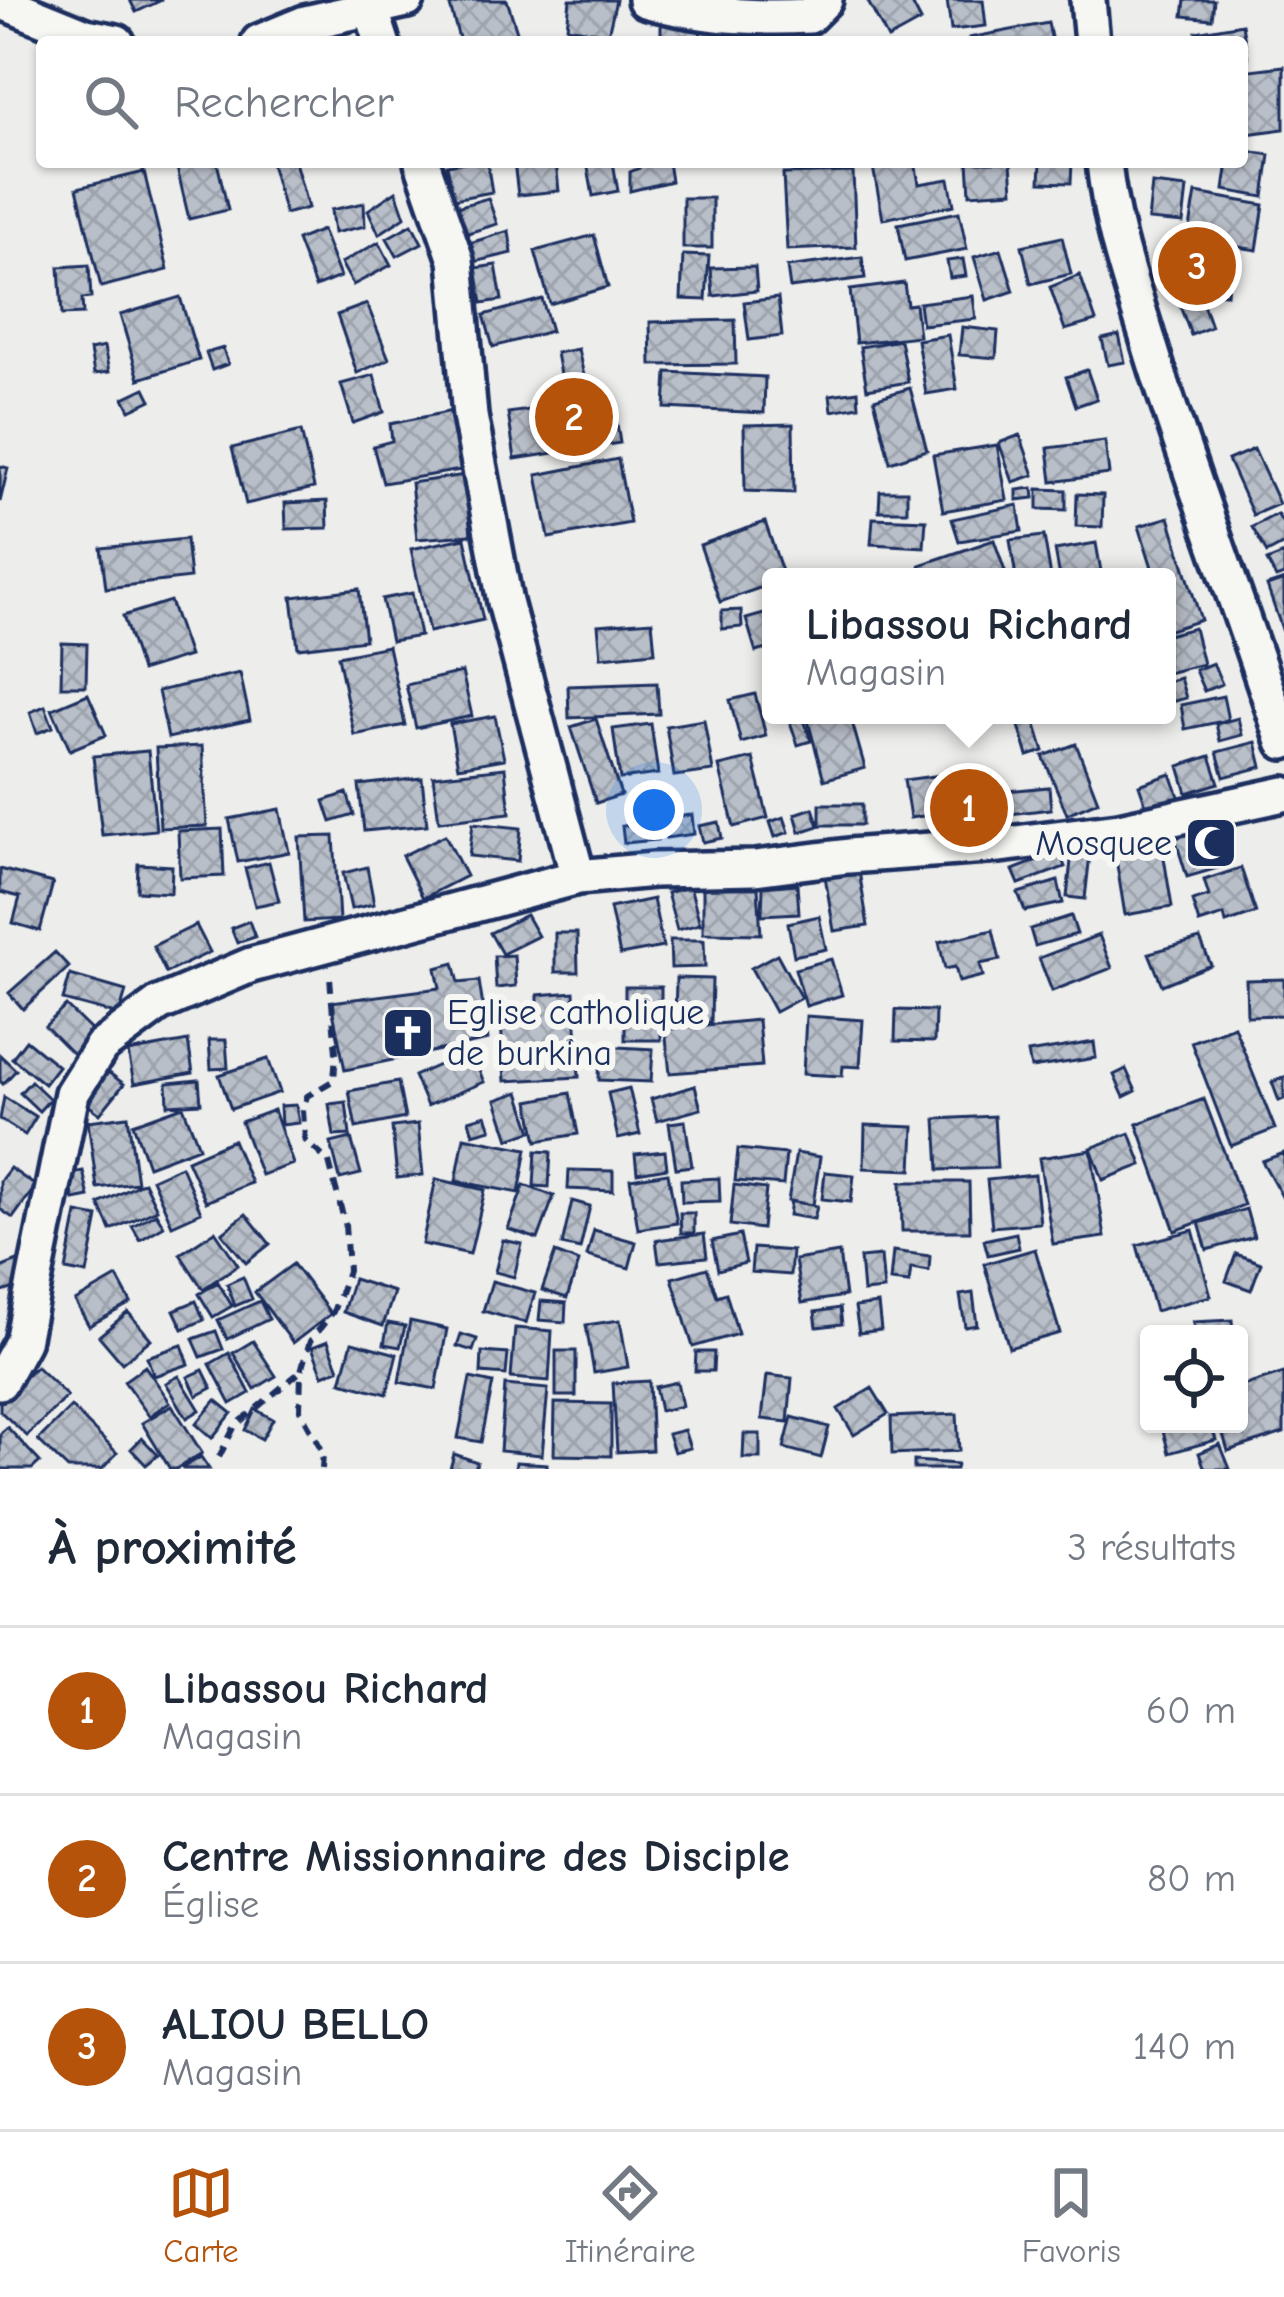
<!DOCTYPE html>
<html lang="fr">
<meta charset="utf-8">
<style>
:root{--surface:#fff;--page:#f6f6f7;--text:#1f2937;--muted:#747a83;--line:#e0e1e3;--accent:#b45309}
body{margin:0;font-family:"Comic Neue",sans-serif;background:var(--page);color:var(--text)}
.controls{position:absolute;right:36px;bottom:36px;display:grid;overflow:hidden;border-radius:12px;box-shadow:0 3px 9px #0004}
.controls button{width:108px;height:108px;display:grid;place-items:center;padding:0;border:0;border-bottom:3px solid var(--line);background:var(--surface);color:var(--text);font:60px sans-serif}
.you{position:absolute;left:654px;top:810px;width:42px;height:42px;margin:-30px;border:9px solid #fff;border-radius:50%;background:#1a73e8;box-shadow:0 0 0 18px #1a73e833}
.badge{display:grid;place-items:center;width:78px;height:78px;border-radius:50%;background:var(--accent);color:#fff;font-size:39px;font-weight:700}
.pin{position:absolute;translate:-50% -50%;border:6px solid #fff;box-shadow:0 3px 12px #0006}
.popup{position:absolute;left:762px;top:568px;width:414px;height:156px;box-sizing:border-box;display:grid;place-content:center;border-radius:12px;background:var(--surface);filter:drop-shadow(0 3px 9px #0005);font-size:39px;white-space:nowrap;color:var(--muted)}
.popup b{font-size:45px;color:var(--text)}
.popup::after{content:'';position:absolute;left:50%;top:100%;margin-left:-24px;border:24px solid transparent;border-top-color:var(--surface)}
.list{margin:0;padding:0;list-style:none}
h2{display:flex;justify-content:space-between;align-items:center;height:156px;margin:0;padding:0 48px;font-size:51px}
h2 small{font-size:39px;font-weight:400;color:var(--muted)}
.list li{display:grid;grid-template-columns:78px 1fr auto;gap:36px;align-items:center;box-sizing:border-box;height:168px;padding:0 48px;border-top:3px solid var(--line)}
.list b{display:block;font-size:45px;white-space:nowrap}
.list p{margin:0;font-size:39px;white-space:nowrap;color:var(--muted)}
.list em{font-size:39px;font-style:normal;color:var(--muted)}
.icon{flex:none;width:66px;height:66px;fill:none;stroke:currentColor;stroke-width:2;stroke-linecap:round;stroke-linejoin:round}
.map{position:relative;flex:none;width:1284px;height:1469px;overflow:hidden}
.search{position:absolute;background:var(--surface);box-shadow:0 3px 9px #0004;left:36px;right:36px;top:36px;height:132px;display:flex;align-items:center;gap:30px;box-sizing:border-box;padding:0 42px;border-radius:12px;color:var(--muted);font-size:45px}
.sheet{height:660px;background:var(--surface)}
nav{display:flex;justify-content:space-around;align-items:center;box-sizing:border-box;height:168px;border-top:3px solid var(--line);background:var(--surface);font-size:33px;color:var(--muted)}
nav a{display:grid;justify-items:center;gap:6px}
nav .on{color:var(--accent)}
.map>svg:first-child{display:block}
</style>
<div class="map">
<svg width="1284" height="1469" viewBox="0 0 1284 1469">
<defs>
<pattern id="building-cross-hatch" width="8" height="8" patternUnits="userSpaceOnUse" patternTransform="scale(3)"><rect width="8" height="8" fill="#b9bfc8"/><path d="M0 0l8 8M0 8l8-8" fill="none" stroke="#9ea4ae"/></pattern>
</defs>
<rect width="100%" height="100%" fill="#edeeec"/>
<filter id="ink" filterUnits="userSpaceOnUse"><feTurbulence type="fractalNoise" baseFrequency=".00833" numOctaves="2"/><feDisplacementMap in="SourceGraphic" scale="24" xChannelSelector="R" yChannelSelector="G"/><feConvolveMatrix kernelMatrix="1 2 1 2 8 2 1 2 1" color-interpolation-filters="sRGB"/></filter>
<g filter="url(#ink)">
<!-- building -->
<path fill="url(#building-cross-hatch)" stroke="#1b2f5e" stroke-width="3" d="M130 0H162L136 12Z
M471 0H507L518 35 488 42H460L450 6Z
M570 0H616L608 34 567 27Z
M867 0H910L921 21 888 39Z
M947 0H983L986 26 951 30Z
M1185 0H1214L1212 19 1183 16Z
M661 15 700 27 701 42H661Z
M1048 23 1052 42H970L969 38Z
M1242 24 1248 59 1242 60V42H1198L1196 32Z
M1284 66V129L1246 134 1242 71Z
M1242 150 1270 155 1264 197 1224 190 1228 162H1242Z
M205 162H217L228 210 189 219 177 168Z
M295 162 308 208 285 214 271 163Z
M464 162H487L492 192 454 199 447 165Z
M514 162H556L559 191 518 195Z
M587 162H613L618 191 593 196Z
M638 162H668L671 181 630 191V172L639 168Z
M872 162H915L919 184 949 179 954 205 883 219Z
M968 162H1011L1013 191 970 194Z
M1041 162H1072L1071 183 1040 182Z
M144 172 168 270 101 287 77 188Z
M853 172 856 247 787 250 783 174Z
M1152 184 1187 188 1183 223 1148 220Z
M396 191 405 217 379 234 368 210Z
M1196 193 1264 205 1257 250 1188 239Z
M488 198 497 224 465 234 453 208Z
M683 198H712V248H683Z
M364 203 365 226 334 233 331 210Z
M959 212 967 249 905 261 898 224Z
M412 224 422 243 397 256 387 238Z
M322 230 340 277 315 287 297 240Z
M509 231 512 253 470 263 466 244Z
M594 235 608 287 550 304 535 251Z
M1062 237 1071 274 1031 284 1022 246Z
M379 242 391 265 353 285 341 263Z
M1001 249 1014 291 987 300 974 257Z
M1166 252 1230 259 1227 294 1164 288Z
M683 255 709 256 706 300 681 299Z
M862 257 865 278 790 288 787 267Z
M963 259 966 276 950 278 947 261Z
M89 265 91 298 82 299 83 314 62 315 59 267Z
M496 265 502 300 482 303 476 268Z
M755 267 757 291 713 296 711 268Z
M1080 275 1096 321 1065 330 1050 287Z
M904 283 907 305 915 304 919 336 856 343 850 290Z
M973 296 976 319 922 325 919 303Z
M180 297 199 360 139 379 120 315Z
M778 298 782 336 749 340 744 302Z
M1201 298 1211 327 1191 335 1180 306Z
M542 299 551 331 493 347 484 315Z
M367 304 389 359 357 373 337 315Z
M735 320 736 364 651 365 650 322Z
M962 327 998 331 996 358 959 355Z
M948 335 957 389 926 394 917 340Z
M1119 335 1125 362 1108 365 1102 339Z
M900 340 908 382 867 389 860 347Z
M104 347 109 372 94 374 90 350Z
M223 348 228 364 212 370 206 353Z
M578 349 584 376 561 380 556 353Z
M1087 370 1097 399 1076 406 1066 377Z
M667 372 765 377 764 413 665 408Z
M374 375 384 412 353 423 341 384Z
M145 388 151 400 130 410 124 398Z
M910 388 927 450 890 462 874 399Z
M858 391 859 406 832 411 830 395Z
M613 398 620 443 515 459 508 413Z
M452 411 461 470 383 483 373 446 392 441 390 424Z
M793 424 794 493 745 491 744 425Z
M301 431 314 488 246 504 232 448Z
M1020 435 1034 475 1013 482 999 443Z
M1105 441 1109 474 1052 482 1048 448Z
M997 445 1007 500 943 511 933 455Z
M1254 449 1279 504 1253 515 1228 460Z
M618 459 630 523 549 538 537 475Z
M0 466 8 468 0 502Z
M465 475 471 535 417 539 411 483Z
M1033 488 1034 498 1017 500V490Z
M1038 489 1066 490V510L1038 509Z
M880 491H907V511H879Z
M1077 494 1103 495 1102 527 1076 526Z
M327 501 328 528 286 529 285 503Z
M1018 505 1022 531 959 541 952 519Z
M1277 514 1284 525V544L1267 553 1252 527Z
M1169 517 1201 620 1167 631V577H1155L1139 526Z
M873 518 926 520 924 547 871 544Z
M765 522 784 577H771V584L720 602 700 545Z
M1044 536 1051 577H1016L1010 540Z
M465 538 483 620 429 632 411 549Z
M186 539 190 578 106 588 101 548Z
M994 540 1007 577H924L920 565Z
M1096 543 1102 577H1060L1055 550Z
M1284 554V575L1276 578 1267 561Z
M1284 580V635L1267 586Z
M359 589 365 640 298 648 292 597Z
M412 593 420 636 391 641 382 599Z
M170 601 189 656 141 671 123 616Z
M741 610 742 627 722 629V611Z
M771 612V648L756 652 746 619Z
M652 621 655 652 601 657 598 625Z
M1194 628 1203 664 1167 673V635Z
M62 643 87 644 86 686H61Z
M388 646 405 725 354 735 338 656Z
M1213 663 1222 684 1204 691 1195 670Z
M462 672 472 716 416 728 406 685Z
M240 673 250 720 168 738 158 691Z
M1180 678 1186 698 1167 703V682Z
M657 683 659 714 569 718 568 686Z
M88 694 106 735 70 750 52 709Z
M755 694 766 736 741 743 730 700Z
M1223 696 1228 720 1185 729 1181 705Z
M45 706 53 727 37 733 30 712Z
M815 715H850L865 768 824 780 807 717Z
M495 716 504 759 458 767 450 724Z
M803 717 811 741 798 745 790 722Z
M1238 718 1242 735 1220 741 1216 724Z
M596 719 621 795 596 803 571 727Z
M704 720 713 771 674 776 666 726Z
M1035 722 1044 751 1028 756 1019 726Z
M651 724 658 774 620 779 613 729Z
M1256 742 1262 767 1224 777 1217 752Z
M1076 744 1098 801 1067 814 1043 756Z
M202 746 207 826 160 828 156 748Z
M148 751 156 830 102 835 93 756Z
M1210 756 1219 783 1187 793 1179 766Z
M753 758 768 818 734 827 719 766Z
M505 768 510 813 439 821 433 776Z
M949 774 955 811 910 818 904 780Z
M1171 774 1181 802 1149 814 1139 785Z
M422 778 427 825 364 831 359 785Z
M988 783 993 810 963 816 958 789Z
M1049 787 1051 809 1009 814 1006 791Z
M347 793 354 815 331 822 324 801Z
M820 804H862V825H820Z
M813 808 819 826 800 832 795 814Z
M280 809 289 852 238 862 229 819Z
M692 815 694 834 666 838 664 818Z
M784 817 789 832 775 837 770 822Z
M655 822 657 840 624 843 622 826Z
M719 822 722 838 703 842 699 826Z
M473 823 521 828 518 861 469 856Z
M1213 826 1225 866 1187 877 1175 838Z
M222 829 224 876 180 878 178 831Z
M445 835 466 876 423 898 402 856Z
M334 836 339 920 304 922 299 837Z
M1161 839 1172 907 1125 915 1114 847Z
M1059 852 1065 867 1019 884 1013 870Z
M1072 852 1090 854 1085 899 1067 897Z
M269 862 279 901 255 906 245 868Z
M138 864 172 866 171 893 137 891Z
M367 867 374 904 351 909 343 873Z
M1241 868 1256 913 1226 923 1224 915 1199 923 1192 901 1209 896 1204 880Z
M0 869 53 883 40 931 13 923 20 897 0 892Z
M859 871 868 926 834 931 825 876Z
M1058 881 1063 903 1025 911 1018 893Z
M797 884 799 913 762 915 763 887Z
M690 886 700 924 677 930 667 893Z
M703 887 758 888 761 934 703 933Z
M653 899 663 947 620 955 610 908Z
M526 915 538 936 502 954 490 933Z
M819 916 826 949 794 956 788 923Z
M1071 916 1077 934 1035 946 1030 929Z
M249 921 255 937 237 943 231 928Z
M196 925 210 952 166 973 153 946Z
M993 930 1000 960 980 964 983 976 959 982 955 967 945 969 939 942Z
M555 933H577L578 972H555Z
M1099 935 1112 968 1052 991 1039 958Z
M1200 939 1211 965 1162 985 1149 953Z
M670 940H704L705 967 671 968Z
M55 952 69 967 23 1009 9 993Z
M777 954 801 998 775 1012 751 968Z
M514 955 516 986 496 988 494 956Z
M831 959 842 995 806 1006 795 969Z
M454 963 459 983 479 981 488 1040 345 1070 331 1002 440 988 436 968Z
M70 975 126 991 119 1015 63 1000Z
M676 978 712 979 711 1022 675 1023Z
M1284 979V1015L1247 1016 1246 980Z
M625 987H661V1040H625Z
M574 992 579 1077 505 1081 500 1007 538 1004V995Z
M66 1006 97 1036 76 1057 45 1026Z
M896 1010 935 1011 934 1042 895 1041Z
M806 1016 863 1020 860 1067 843 1066 842 1076 803 1074Z
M758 1020 762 1066 670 1073 665 1029Z
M1234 1026 1275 1129 1231 1146 1191 1042Z
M26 1040 58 1066 44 1084 12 1058Z
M209 1040H226L228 1068 211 1069Z
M188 1041 193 1073 134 1084 128 1052Z
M1094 1042 1096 1058 1031 1068 1028 1053Z
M600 1046 653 1049 651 1082 599 1080Z
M470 1051 484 1082 427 1106 414 1076Z
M0 1055 16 1070 3 1084 0 1081Z
M268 1059 280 1092 231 1109 219 1075Z
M104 1069 124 1084 100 1114 80 1099Z
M1126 1069 1136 1091 1124 1097 1114 1075Z
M1284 1077V1099L1279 1101 1272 1082Z
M199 1080 201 1103 168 1105 167 1083Z
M31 1081 50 1099 39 1111 20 1093Z
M398 1082 405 1118 356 1128 349 1091Z
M695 1086 701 1109 657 1121 651 1099Z
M629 1088 640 1134 618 1139 608 1093Z
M519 1092 532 1131 509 1139 496 1100Z
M570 1093 578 1134 537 1141 529 1101Z
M4 1097 36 1117 25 1135 0 1119Z
M1204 1099 1244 1205 1175 1231 1137 1124Z
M346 1102 350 1135 334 1136 329 1104Z
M296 1105 299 1123 281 1125 280 1106Z
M183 1106 199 1147 148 1166 133 1124Z
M274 1110 293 1164 261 1175 241 1122Z
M486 1115 491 1129 473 1134 469 1120Z
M128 1116 137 1183 97 1188 88 1121Z
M994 1116 997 1168 939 1170 936 1119Z
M685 1121 692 1166 676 1168 669 1123Z
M418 1124 423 1175 397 1178 392 1127Z
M865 1125 914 1127 912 1170 864 1168Z
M1130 1133 1142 1165 1103 1180 1091 1148Z
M464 1137 527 1149 519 1193 456 1181Z
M351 1138 361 1174 340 1179 331 1143Z
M233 1140 251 1183 206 1202 187 1160Z
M738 1149 786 1154 783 1185 735 1181Z
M1091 1150 1105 1237 1053 1244 1039 1158Z
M536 1151 551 1152 549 1187 534 1186Z
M665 1151 667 1168 637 1173 635 1154Z
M796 1153 820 1157 813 1205 788 1201Z
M1284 1153V1200L1262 1161Z
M181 1166 201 1212 172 1225 152 1179Z
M10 1168 36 1186 13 1218 0 1209V1181Z
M569 1170 613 1171V1191L568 1189Z
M83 1171 89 1197 74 1200 68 1174Z
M825 1172 854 1175 851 1202 822 1199Z
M668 1173 677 1223 638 1229 630 1179Z
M1035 1175 1040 1223 992 1227 987 1180Z
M719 1178 720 1201 682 1202 681 1180Z
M436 1179 485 1190 470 1254 422 1244Z
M144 1182 157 1209 111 1230 99 1204Z
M901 1182H969L970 1231H902Z
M524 1185 554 1196 538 1239 508 1229Z
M734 1185 766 1189 762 1229 730 1225Z
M572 1201 590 1206 580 1249 562 1245Z
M791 1201 817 1206 814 1219 789 1215Z
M1246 1209 1254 1237 1207 1250 1199 1223Z
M77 1213 98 1217 87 1274 66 1270Z
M156 1213 164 1226 140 1240 132 1226Z
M680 1213H694V1233H681Z
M246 1214 270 1244 246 1263 222 1233Z
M594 1230 636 1242 629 1268 587 1256Z
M1193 1230 1211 1296 1155 1311 1137 1245Z
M215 1231 238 1265 203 1289 180 1254Z
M1016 1233 1019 1248 988 1255 984 1240Z
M704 1234 707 1257 659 1262 656 1240Z
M740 1235 746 1263 718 1270 712 1241Z
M503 1240 522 1244 514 1277 495 1272Z
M753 1248 792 1251 790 1275 751 1272Z
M1035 1249 1060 1333 1009 1348 984 1264Z
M893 1251 930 1256 929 1271 911 1268 909 1283 890 1281Z
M555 1253 579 1262 567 1298 542 1290Z
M839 1253 845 1296 802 1303 795 1260Z
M1236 1254 1261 1263 1251 1290 1226 1281Z
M881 1256 884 1290 863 1292 860 1258Z
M20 1260 29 1283 0 1293V1268Z
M293 1264 331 1314 293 1343 255 1292Z
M707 1268 717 1296 726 1293 738 1334 693 1347 672 1278Z
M117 1277 131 1303 89 1326 75 1301Z
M243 1277 252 1299 235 1306 227 1284Z
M353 1279 394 1292 383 1326 343 1312Z
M492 1281 535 1293 526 1323 483 1311Z
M218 1282 232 1306 213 1317 199 1294Z
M973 1293 977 1325 965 1327 960 1295Z
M196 1301 204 1320 183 1329 174 1310Z
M260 1301 269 1319 227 1339 218 1320Z
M541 1301 566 1303 565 1322 539 1320Z
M878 1304 881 1330 859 1333 855 1307Z
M840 1308 842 1324 817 1327 815 1312Z
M128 1312 151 1339 122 1363 99 1336Z
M620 1320 628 1367 594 1373 586 1325Z
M1232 1320 1233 1334H1194L1193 1322Z
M410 1321 447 1329 436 1389 399 1382Z
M388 1323 405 1326 400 1347 384 1344Z
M515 1328 552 1331 549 1381 511 1378Z
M216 1331 223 1349 201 1357 193 1339Z
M461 1334 477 1339 473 1351 457 1346Z
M253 1341 276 1376 255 1389 233 1353Z
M328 1341 339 1369 323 1375 312 1347Z
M352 1342 397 1354 387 1394 341 1382Z
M182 1345 189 1364 154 1376 147 1357Z
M556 1351H576V1396H556Z
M482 1352 508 1354 506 1375 481 1373Z
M696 1352H714L713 1371H695Z
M229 1353 250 1393 231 1404 210 1364Z
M36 1366 67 1396 27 1436 0 1411V1402Z
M145 1366 170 1402 149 1416 124 1381Z
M203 1370 212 1388 197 1396 188 1377Z
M1284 1373V1433L1228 1451 1220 1424H1239V1387Z
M767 1375 792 1378 788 1422 762 1419Z
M179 1376 200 1410 187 1418 166 1383Z
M470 1378 493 1383 481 1442 458 1438Z
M649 1381 652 1450 617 1452 613 1383Z
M677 1382 682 1406 660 1411 655 1387Z
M505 1385 548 1389 542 1455 500 1451Z
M872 1388 888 1414 854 1435 838 1409Z
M216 1400 232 1413 212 1438 196 1424Z
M555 1403 611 1404V1456L554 1455Z
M172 1405 202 1453 176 1469H170L142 1423Z
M71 1407 117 1453 102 1469H68L38 1440Z
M255 1409 273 1419 262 1439 245 1430Z
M957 1414 959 1451 892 1454 891 1417Z
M792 1417 829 1427 821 1458 784 1448Z
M1161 1424H1211L1216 1440 1169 1453Z
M7 1427 40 1462 32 1469H0V1434Z
M684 1430 690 1448 674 1452 668 1434Z
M744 1434H760V1458H743Z
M142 1438 158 1455 146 1465 131 1449Z
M1220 1444 1230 1469H1205L1199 1453Z
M454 1454 477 1462 475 1469H450Z
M201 1457 209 1469H183L182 1468Z
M914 1461 957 1464 956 1469H914Z
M516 1462 547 1464V1469H515Z"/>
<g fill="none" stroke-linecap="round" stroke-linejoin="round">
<!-- minor casing -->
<g stroke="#1b2f5e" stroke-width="42">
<path id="minor" d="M645 0C699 16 753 19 809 16L825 0
M1088 0 1092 42
M0 1 86 36 117 42
M371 8 382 42
M259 42 305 23 407 0
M422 162 456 260 470 416 505 602 578 877
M1104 162C1110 224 1130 281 1148 340 1189 476 1241 607 1284 742
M0 1382 22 1342 72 1093 101 1047 159 1004 251 965 578 877 654 870 755 868 848 856 1000 845 1119 830 1284 794"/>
</g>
<!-- path -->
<path stroke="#1b2f5e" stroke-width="6" stroke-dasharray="12 9" stroke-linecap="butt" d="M219 1457 235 1426 301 1371
M322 1469 323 1452 300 1410 301 1371 310 1341 333 1312 348 1271 345 1224 329 1162 305 1140 303 1110 307 1096 334 1080 336 1053 330 977"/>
<!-- minor -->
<use href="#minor" stroke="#f6f6f2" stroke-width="33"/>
</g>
</g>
<!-- icons -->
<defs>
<g id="mosque-square" transform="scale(2.7)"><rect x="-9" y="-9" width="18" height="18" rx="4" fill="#1b2f5e" stroke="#f6f6f2"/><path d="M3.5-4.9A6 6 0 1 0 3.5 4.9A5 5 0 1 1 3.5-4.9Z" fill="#fff"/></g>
<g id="church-square" transform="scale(2.7)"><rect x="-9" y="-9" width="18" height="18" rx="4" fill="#1b2f5e" stroke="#f6f6f2"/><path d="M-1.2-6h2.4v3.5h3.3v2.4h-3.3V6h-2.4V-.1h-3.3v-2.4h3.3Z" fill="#fff"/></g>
</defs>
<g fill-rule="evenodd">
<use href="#mosque-square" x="1211" y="843"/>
<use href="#church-square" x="408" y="1033"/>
</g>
<g text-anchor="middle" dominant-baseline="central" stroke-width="12" stroke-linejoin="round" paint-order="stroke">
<!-- poi labels -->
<g font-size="36" fill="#1b2f5e" stroke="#f6f6f2" text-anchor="end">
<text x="1172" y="843">Mosquee</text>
<text x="447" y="1012" text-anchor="start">Eglise catholique<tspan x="447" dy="41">de burkina</tspan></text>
</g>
</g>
</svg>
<div class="controls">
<button><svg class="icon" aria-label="locate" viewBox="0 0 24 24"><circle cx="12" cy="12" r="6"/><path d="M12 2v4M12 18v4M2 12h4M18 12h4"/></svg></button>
</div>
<div class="you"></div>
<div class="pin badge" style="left:969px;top:808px">1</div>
<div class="popup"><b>Libassou Richard</b>Magasin</div>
<div class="pin badge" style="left:574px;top:417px">2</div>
<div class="pin badge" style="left:1197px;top:266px">3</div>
<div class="search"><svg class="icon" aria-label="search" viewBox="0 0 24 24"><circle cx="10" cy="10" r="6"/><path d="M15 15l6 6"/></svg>Rechercher</div>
</div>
<section class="sheet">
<h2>À proximité<small>3 résultats</small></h2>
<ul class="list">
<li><span class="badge">1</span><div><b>Libassou Richard</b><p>Magasin</p></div><em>60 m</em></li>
<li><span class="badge">2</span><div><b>Centre Missionnaire des Disciple</b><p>Église</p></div><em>80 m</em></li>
<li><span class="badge">3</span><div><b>ALIOU BELLO</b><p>Magasin</p></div><em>140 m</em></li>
</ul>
</section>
<nav>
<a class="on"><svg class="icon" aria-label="map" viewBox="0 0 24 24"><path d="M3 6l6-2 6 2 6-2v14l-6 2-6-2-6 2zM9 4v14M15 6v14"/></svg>Carte</a>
<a><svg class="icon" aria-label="directions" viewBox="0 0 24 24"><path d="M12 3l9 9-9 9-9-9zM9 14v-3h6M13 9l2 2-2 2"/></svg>Itinéraire</a>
<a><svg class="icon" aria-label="saved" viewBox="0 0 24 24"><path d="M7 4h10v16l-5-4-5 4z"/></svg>Favoris</a>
</nav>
